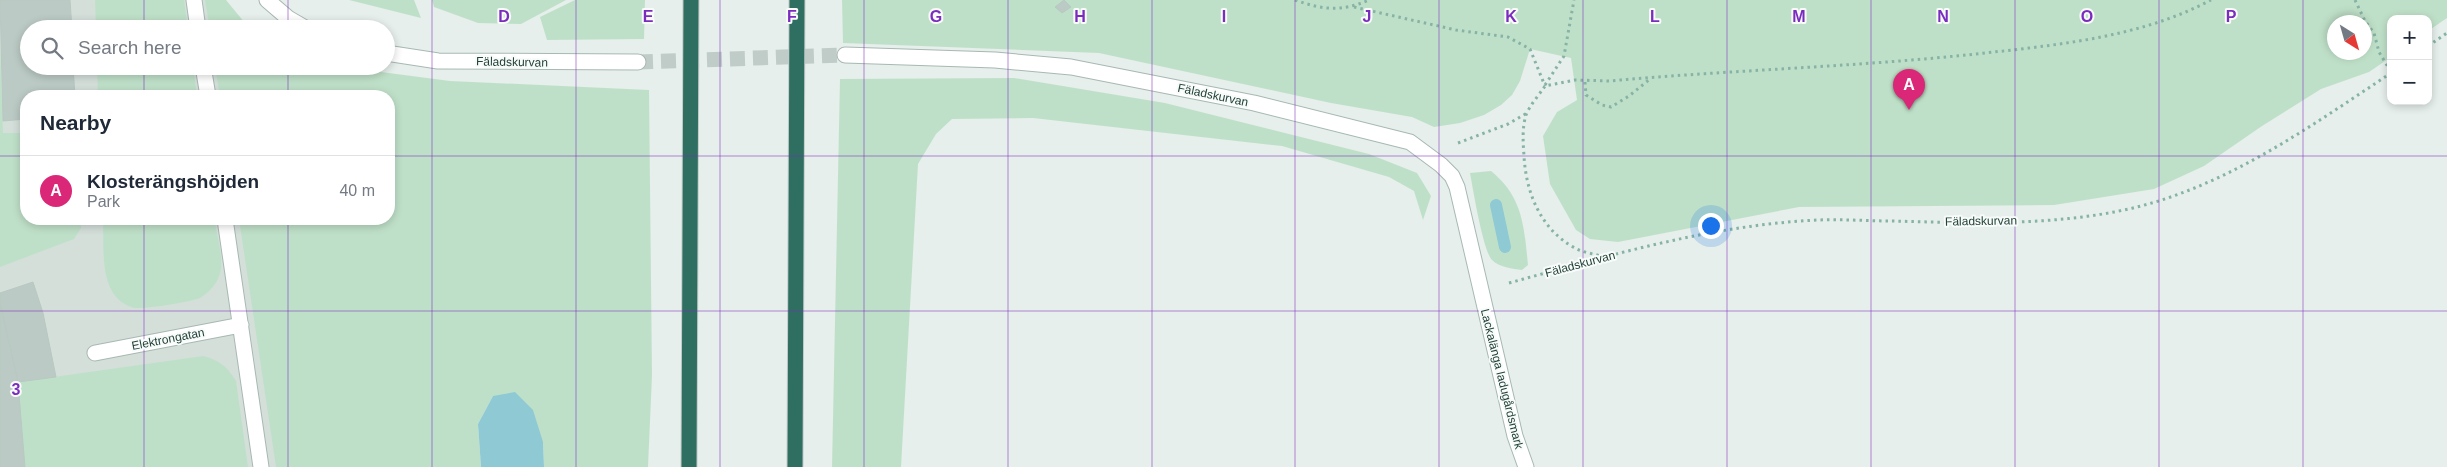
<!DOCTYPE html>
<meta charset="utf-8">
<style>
:root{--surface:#fff;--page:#f2f2f3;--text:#1f2937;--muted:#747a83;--line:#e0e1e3;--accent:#db2777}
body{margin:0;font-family:Arial,sans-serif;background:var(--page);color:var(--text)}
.controls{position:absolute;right:15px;top:15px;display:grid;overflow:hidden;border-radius:10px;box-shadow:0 2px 8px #0003}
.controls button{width:45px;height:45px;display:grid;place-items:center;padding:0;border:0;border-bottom:1px solid var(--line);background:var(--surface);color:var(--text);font:25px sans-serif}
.compass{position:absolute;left:2327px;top:15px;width:45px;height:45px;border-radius:50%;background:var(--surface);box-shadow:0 2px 8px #0003;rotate:143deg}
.you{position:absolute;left:1710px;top:225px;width:18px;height:18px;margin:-12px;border:4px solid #fff;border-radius:50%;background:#1a73e8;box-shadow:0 0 0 8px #1a73e833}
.badge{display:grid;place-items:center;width:32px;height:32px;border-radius:50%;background:var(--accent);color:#fff;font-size:16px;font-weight:700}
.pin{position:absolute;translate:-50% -41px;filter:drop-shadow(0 1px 2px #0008)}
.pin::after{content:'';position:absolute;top:26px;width:18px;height:15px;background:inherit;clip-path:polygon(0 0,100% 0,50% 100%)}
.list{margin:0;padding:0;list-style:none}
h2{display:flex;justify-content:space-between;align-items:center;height:65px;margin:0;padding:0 20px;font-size:21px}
h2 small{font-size:16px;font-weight:400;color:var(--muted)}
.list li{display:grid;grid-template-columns:32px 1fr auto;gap:15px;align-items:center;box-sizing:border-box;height:70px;padding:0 20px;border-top:1px solid var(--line)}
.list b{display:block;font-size:19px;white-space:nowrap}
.list p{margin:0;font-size:16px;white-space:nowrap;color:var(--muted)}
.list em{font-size:16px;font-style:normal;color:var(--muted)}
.icon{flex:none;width:28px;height:28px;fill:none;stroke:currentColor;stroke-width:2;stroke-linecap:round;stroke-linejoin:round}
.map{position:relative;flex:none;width:2447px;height:467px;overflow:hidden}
.search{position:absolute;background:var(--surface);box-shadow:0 2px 8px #0003;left:20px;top:20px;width:375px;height:55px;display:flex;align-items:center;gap:12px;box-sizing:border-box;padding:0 18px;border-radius:28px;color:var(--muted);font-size:19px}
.panel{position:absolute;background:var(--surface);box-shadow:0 2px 8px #0003;left:20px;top:90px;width:375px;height:135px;border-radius:20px}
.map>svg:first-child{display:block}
</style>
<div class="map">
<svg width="2447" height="467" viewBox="0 0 2447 467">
<rect width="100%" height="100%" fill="#e6efeb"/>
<!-- built -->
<path fill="#d4dfda" d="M0 0H209L213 29H29V66H219L223 96H26V219H242L279 467H0Z"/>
<!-- green -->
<path fill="#bfe0c8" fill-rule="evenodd" d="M95 0H184L188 29H96Z
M205 0H226L245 23 254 29H210Z
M349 0H414L421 18Z
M432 0H566L521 24 478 23 434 7Z
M575 0H645L644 39 547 40 540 17Z
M842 0H2447V18L2428 31V19H2391V57L2369 72 2321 89 2262 126 2204 166 2154 189 2054 205 1799 207 1618 242 1590 239 1576 230 1550 184 1543 136 1557 112 1577 100 1571 58 1530 49 1520 81 1512 95 1501 105 1484 115 1460 123 1434 127 1412 117 1331 103 1099 53 843 43ZM2334 22H2364V52H2334Z
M0 43 3 133H26V219H80L81 228 74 239 0 267Z
M97 66H193L197 96H98Z
M215 66H335L450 81 649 90 652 375 648 467H544L543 442 493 396 478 424 481 467H276L239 219H389V96H220Z
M1014 78 1165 103 1369 154 1417 173 1431 196 1423 220 1414 191 1389 177 1282 146 1033 118 952 119 936 134 918 164 901 467H832L840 79Z
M1491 171C1523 197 1524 226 1528 265L1522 270C1513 269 1499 267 1492 260 1483 251 1473 189 1470 173Z
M103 219H214C217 236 226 263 218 279 214 287 207 294 200 298 190 302 146 309 135 308 129 307 120 302 116 297 100 278 104 242 103 219Z
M203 356C219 360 227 366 236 381L248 467H25L18 382Z"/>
<!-- water -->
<path fill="#8ec9d4" d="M515 392 533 410 543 442 544 467H481L478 424 493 396Z"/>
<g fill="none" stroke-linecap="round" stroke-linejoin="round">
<!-- stream -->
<path stroke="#8ec9d4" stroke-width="12" d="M1496 205 1505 247"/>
</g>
<!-- building -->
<path fill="#bbcac4" stroke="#b8c9c2" d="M0 0H70L72 29H29V66H73L75 96H26V119L3 121Z
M1064 0 1071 7 1062 13 1055 7Z
M33 282 43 313 56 377 18 382 0 303V293Z
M0 303 18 382 25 467H0Z"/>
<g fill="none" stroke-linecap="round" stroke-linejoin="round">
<!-- minor-tunnel -->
<path stroke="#bfccc8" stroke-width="15" stroke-dasharray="15 8" stroke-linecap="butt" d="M638 62 845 55"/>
<!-- minor casing -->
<g stroke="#a8b8b2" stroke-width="17">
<path id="minor" d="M194 0 198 29
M267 0 288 18 307 29
M386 53 438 61 638 62
M845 55 995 60 1071 67 1254 103 1410 142 1441 165 1452 176 1457 187 1515 436 1526 467
M203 66 208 96
M225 219 261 467
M95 353 241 325"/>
</g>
<!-- highway casing -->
<g stroke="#c2cac8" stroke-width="17">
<path id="highway" d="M689 467 691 0
M795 467 797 0"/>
</g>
<!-- path -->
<path stroke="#86b3a5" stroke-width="3" stroke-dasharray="2.5 4" stroke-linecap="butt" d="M1295 0C1323 10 1341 12 1369 0
M2355 0 2365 21 2374 33 2379 52 2391 72
M1354 7 1456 30 1508 37 1530 49 1545 86
M2428 46 2447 33
M1585 82 1586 95 1602 105 1611 107 1629 96 1650 79
M1545 85 1564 56 1574 0
M1458 143 1508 124 1527 113
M1605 257C1595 254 1584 253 1575 248 1541 230 1526 193 1524 156 1523 142 1522 128 1526 115 1530 105 1539 95 1545 86L1575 80 1609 81C1731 70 1854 67 1976 54 2056 45 2139 38 2211 0
M1509 283C1611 255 1712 225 1818 220 1843 219 1868 221 1892 221 1969 223 2048 226 2124 210 2223 189 2308 128 2391 73"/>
<!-- minor -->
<use href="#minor" stroke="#fff" stroke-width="15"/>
<!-- highway -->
<use href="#highway" stroke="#2f6f62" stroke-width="15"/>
</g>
<!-- grid -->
<path fill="none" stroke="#7b2cbf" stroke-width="1" stroke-opacity="0.55" d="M144 0V29M288 0V29M432 0V467M576 0V467M720 0V467M864 0V467M1008 0V467M1152 0V467M1295 0V467M1439 0V467M1583 0V467M1727 0V467M1871 0V467M2015 0V467M2159 0V467M2303 0V467M144 66V96M288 66V96M0 156H26M389 156H2447M144 219V467M288 219V467M0 311H2447"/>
<g text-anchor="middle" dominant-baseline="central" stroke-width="4" stroke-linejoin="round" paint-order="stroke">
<!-- street labels -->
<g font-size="12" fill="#24423a" stroke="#f7fbf9">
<text transform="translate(512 62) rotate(1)">Fäladskurvan</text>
<text transform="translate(1213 95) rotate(12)">Fäladskurvan</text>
<text transform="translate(1981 221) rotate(-1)">Fäladskurvan</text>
<text transform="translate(1580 264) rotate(-15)">Fäladskurvan</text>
<text transform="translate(168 339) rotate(-11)">Elektrongatan</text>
<text transform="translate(1502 379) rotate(76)">Lackalänga ladugårdsmark</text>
</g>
</g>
<g font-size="16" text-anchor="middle" font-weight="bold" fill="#7b2cbf" stroke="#f7fbf9" stroke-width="4" stroke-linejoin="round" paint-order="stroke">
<text x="504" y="22">D</text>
<text x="648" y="22">E</text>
<text x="792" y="22">F</text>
<text x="936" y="22">G</text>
<text x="1080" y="22">H</text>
<text x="1224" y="22">I</text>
<text x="1367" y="22">J</text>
<text x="1511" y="22">K</text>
<text x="1655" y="22">L</text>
<text x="1799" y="22">M</text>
<text x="1943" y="22">N</text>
<text x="2087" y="22">O</text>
<text x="2231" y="22">P</text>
<text x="16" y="395">3</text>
</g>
</svg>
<div class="controls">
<button>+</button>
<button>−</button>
</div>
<svg class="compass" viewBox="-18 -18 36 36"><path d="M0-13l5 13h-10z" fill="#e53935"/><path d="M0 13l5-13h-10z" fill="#747a83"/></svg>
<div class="you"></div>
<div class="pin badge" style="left:1909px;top:110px">A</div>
<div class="search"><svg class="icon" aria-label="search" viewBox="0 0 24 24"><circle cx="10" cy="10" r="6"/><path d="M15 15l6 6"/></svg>Search here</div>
<section class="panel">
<h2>Nearby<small></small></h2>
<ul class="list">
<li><span class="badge">A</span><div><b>Klosterängshöjden</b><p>Park</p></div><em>40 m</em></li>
</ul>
</section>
</div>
